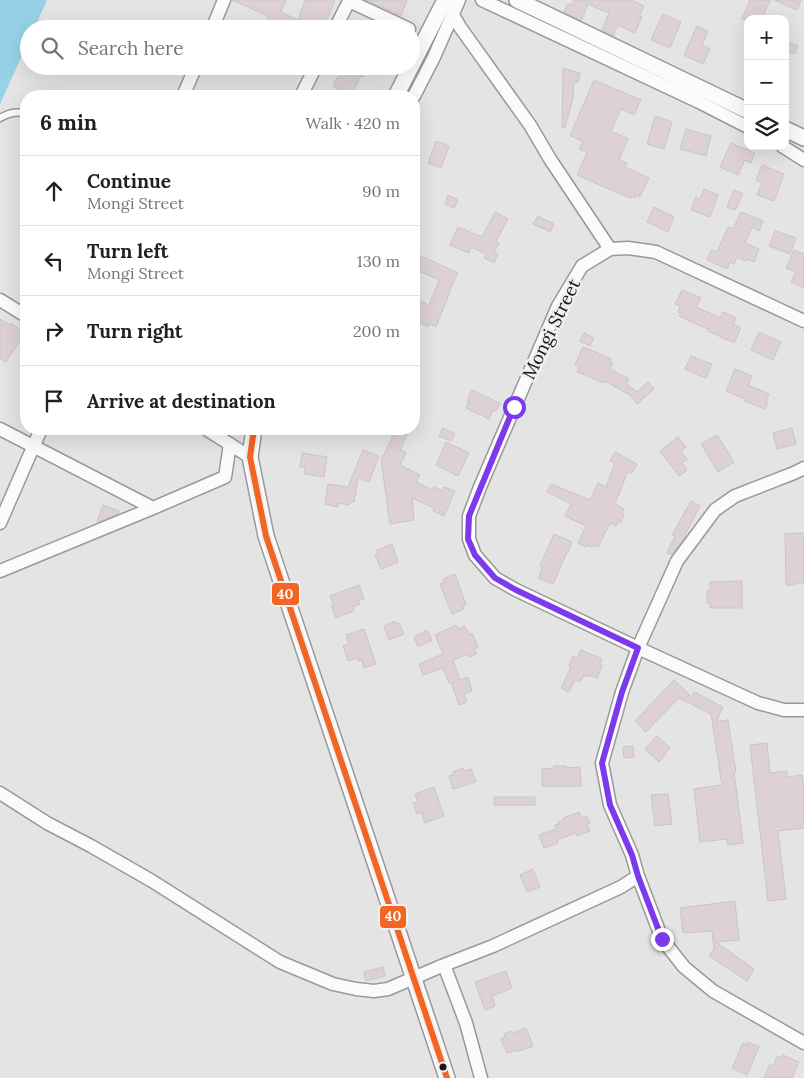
<!DOCTYPE html>
<meta charset="utf-8">
<style>
:root{--surface:#fff;--page:#f6f6f6;--text:#202124;--muted:#757577;--line:#e0e0e0}
body{margin:0;font-family:Lora,serif;background:var(--page);color:var(--text)}
.controls{position:absolute;right:15px;top:15px;display:grid;overflow:hidden;border-radius:10px;box-shadow:0 5px 20px #0002}
.controls button{width:45px;height:45px;display:grid;place-items:center;padding:0;border:0;border-bottom:1px solid var(--line);background:var(--surface);color:var(--text);font:25px sans-serif}
.stop{position:absolute;width:15px;height:15px;margin:-11px;border:4px solid #7c3aed;border-radius:50%;background:#fff}
.stop.end{background:#7c3aed;border-color:#fff;box-shadow:0 1px 5px #0008}
.list{margin:0;padding:0;list-style:none}
h2{display:flex;justify-content:space-between;align-items:center;height:65px;margin:0;padding:0 20px;font-size:21px}
h2 small{font-size:16px;font-weight:400;color:var(--muted)}
.list li{display:grid;grid-template-columns:32px 1fr auto;gap:15px;align-items:center;box-sizing:border-box;height:70px;padding:0 20px;border-top:1px solid var(--line)}
.list b{display:block;font-size:19px;white-space:nowrap}
.list p{margin:0;font-size:16px;white-space:nowrap;color:var(--muted)}
.list em{font-size:16px;font-style:normal;color:var(--muted)}
.icon{flex:none;width:28px;height:28px;fill:none;stroke:currentColor;stroke-width:2;stroke-linecap:round;stroke-linejoin:round}
.map{position:relative;flex:none;width:804px;height:1078px;overflow:hidden}
.search{position:absolute;background:var(--surface);box-shadow:0 5px 20px #0002;left:20px;top:20px;width:400px;height:55px;display:flex;align-items:center;gap:12px;box-sizing:border-box;padding:0 18px;border-radius:28px;color:var(--muted);font-size:19px}
.panel{position:absolute;background:var(--surface);box-shadow:0 5px 20px #0002;left:20px;top:90px;width:400px;height:345px;border-radius:20px}
.map>svg:first-child{display:block}
</style>
<div class="map">
<svg width="804" height="1078" viewBox="0 0 804 1078">
<rect width="100%" height="100%" fill="#e4e4e5"/>
<!-- water -->
<path fill="#96d2e6" d="M0 0H47L34 29H29V40L0 104Z"/>
<!-- building -->
<path fill="#ddd0d7" stroke="#c7c6c7" d="M232 0H286L281 12 298 20 305 0H335L323 29H277L279 24 267 18 268 16Z
M366 0H407L401 16Z
M574 0H631L644 6 639 16 642 17 635 33 618 25 613 36 602 30 609 13 588 4 581 21 564 12 568 4 571 5Z
M750 0H770L762 19H742Z
M774 0H801L797 10Z
M663 14 681 22 670 48 651 40Z
M697 26 708 31 702 45 710 49 703 64 684 55Z
M785 41 798 46 794 54 785 50Z
M343 66H365L364 69 366 70 363 77 361 76 351 96 347 94 346 96 336 91 337 88 333 86Z
M563 68 580 73 578 82H574L573 98 565 128 562 127Z
M594 80 641 100 634 115 621 109 611 131 628 139 619 159 627 163 625 167 649 178 640 197 636 195 635 198 631 196 630 198 577 175 587 152 579 149 583 141 570 136Z
M655 116 672 122 664 149 647 144Z
M686 129 711 136 706 156 680 149Z
M436 141 449 146 441 168 428 163Z
M731 143 755 153 751 163 745 160 738 175 720 167Z
M762 165 784 174 774 201 757 195 762 183 756 180Z
M704 189 718 195 710 217 691 210 696 197 700 199Z
M734 190 743 194 735 210 727 207Z
M448 195 458 200 454 208 445 204Z
M654 207 674 217 668 232 647 222Z
M495 212 508 219 496 241 499 243 494 252 498 254 494 263 484 258 486 254 471 247 469 253 450 245 458 227 482 237Z
M741 212 763 221 759 231 752 227 745 243 759 249 754 262 747 259 746 261 737 257 734 264 730 262 727 269 707 260 711 250 717 252 728 227 733 229Z
M538 216 554 224 550 232 533 224Z
M775 231 796 238 790 254 769 246Z
M794 250 804 254V253V288L791 282 796 272 786 268Z
M421 256 458 273 449 292H450L436 327 430 324 428 327 420 323 421 320 414 316V298L429 305 439 280 415 269Z
M682 290 701 298 696 307 720 318 723 312 736 318 733 324 741 328 734 343 708 331V329L703 327 679 316 681 313 678 312 680 306 675 304Z
M0 319 10 325 11 323 25 333 6 362 0 358Z
M759 332 781 342 773 360 751 350Z
M584 333 594 338 590 346 580 341Z
M583 347 611 359 610 362 613 363 610 369 629 379 626 384 637 392 648 382 654 389 637 404 630 395 605 381 604 383 577 372 579 367 575 365Z
M691 356 712 364 706 378 685 369Z
M735 369 752 376 748 385 769 394 766 401 768 402 765 409 744 401 745 399 726 391Z
M472 390 500 403 496 411 493 410 489 419 466 408 469 402 467 401Z
M443 428 455 434 451 441 439 436Z
M792 428 796 444 777 449 773 433Z
M375 429H402L408 432 400 450 406 453 400 465 420 475 416 482 433 490 434 487 443 491 444 487 455 491 444 516 433 511 434 508 412 498 414 520 390 524 381 460 393 436Z
M717 435 734 462 718 472 701 444Z
M678 437 686 447 681 451 687 459 682 463 687 470 679 476 660 451Z
M446 442 469 453 458 476 436 465Z
M363 450 379 456 369 482 358 478 354 502H350L349 505 339 503 338 507 325 504 328 484 348 487Z
M615 452 637 464 632 473 628 471 615 504 624 509 622 513 624 514 621 522 619 521 616 526 610 523 598 547 593 545 592 547 587 545 586 547 578 543 586 526 565 516 571 504 547 492 551 484 590 500 598 483 606 487 615 463 610 461Z
M302 453 327 457 324 477 304 474 305 467H300Z
M691 501 700 506 685 535 686 536 671 555 667 553 675 536 672 535Z
M103 505 119 511 118 514 97 522Z
M804 533V583H795V585H786L785 534Z
M554 534 572 542 568 552H567L553 584 538 578 543 567 540 566Z
M392 544 398 562 381 569 375 555 378 553 377 550Z
M455 574 466 605 463 606 464 609 452 614 440 584 444 582 443 579Z
M742 581V608H710V603H707V590H710V582Z
M359 585 364 599 358 601 360 604 353 607 354 611 336 618 331 606 334 605 330 596Z
M395 621 396 624 399 623 404 634 389 640 384 626Z
M456 625 458 629 465 626 469 635 472 633 478 647 474 649 477 654 469 657 468 654 453 660 460 680 468 677 472 691 464 694 467 702 459 705 451 682 449 683 443 668 423 675 419 664 443 654 435 635Z
M364 629 376 664 364 668 362 660 358 661 357 658 348 661 343 646 349 644 346 635Z
M427 630 432 640 418 647 414 637Z
M581 650 602 659 600 664 602 666 597 678 589 675 588 677 584 675 580 682 575 680 569 692 561 688 571 667 569 666 573 656 577 658Z
M674 680 692 697 694 692 723 707 716 722 728 720 736 772H734L743 843 728 845 727 839 700 842 694 789 722 785 711 714 679 698 646 732 635 721Z
M657 736 670 748 659 762 645 749Z
M767 743 770 773 787 771V777L802 775 804 790V828L778 831 786 899 768 901 750 745Z
M633 746 634 757 624 758 623 747Z
M554 766H566V768L580 767 581 786H542V769L554 768Z
M463 768 464 771 471 769 476 782 453 789 449 776 454 774 453 772Z
M434 787 444 816 425 823 421 812 417 814 413 803 418 802 415 794Z
M668 794 672 824 655 826 651 795Z
M494 797H535V805H494Z
M579 812 581 818 587 816 590 823 587 824 590 831 577 836 576 833 557 840 558 843 544 848 539 835 556 829 555 825 559 824 558 822 564 820 563 818Z
M533 869 540 887 527 892 520 875Z
M735 901 739 940 716 942 754 969 747 981 709 956 714 949 712 931 683 933 680 908Z
M383 967 385 976 366 981 364 972Z
M506 971 512 988 492 996 495 1006 485 1010 475 982Z
M526 1028 533 1046 517 1052 516 1050 507 1053 501 1039 505 1037 504 1034 512 1031 513 1033Z
M748 1042 759 1047 747 1075 732 1068 743 1043 747 1045Z
M783 1055 799 1062 792 1078H764L770 1064 773 1066 777 1056 781 1058Z"/>
<g fill="none" stroke-linecap="round" stroke-linejoin="round">
<!-- service casing -->
<g stroke="#99999a" stroke-width="9">
<path id="service" d="M0 118C9 113 16 111 26 114"/>
</g>
<!-- minor casing -->
<g stroke="#99999a" stroke-width="15">
<path id="minor" d="M482 0 699 102 748 127
M453 15 460 27 530 125 550 159 610 249
M212 29 224 0
M335 29 349 1 409 29
M183 96 196 66
M301 96 316 66
M414 96 434 57 459 0
M782 146 804 160
M0 300 26 316
M804 321 656 252 628 248 610 249 582 266 558 306 480 487 469 516V539L475 555 495 578 516 590 638 648 758 703 784 710H804
M0 429 153 508
M206 429 250 457
M804 468 794 473 735 496 715 510 677 561 638 648 622 692 602 763 610 805 632 855 638 876 662 939 684 967 713 991 804 1043
M0 523 41 429
M0 571 153 508 225 477 230 444
M0 793 47 823 91 846 152 881 280 962 333 984 356 989 374 991 388 989 444 965 493 946 621 887 638 876
M444 965 466 1023 481 1078"/>
</g>
<!-- tertiary casing -->
<g stroke="#99999a" stroke-width="18">
<path id="tertiary" d="M517 0 748 111
M396 96 445 0
M785 129 804 138
M254 429 250 457 266 536 447 1078"/>
</g>
<!-- service -->
<use href="#service" stroke="#fbfbfb" stroke-width="6"/>
<!-- minor -->
<use href="#minor" stroke="#fbfbfb" stroke-width="12"/>
<!-- tertiary -->
<use href="#tertiary" stroke="#fbfbfb" stroke-width="15"/>
<!-- bus-1 casing -->
<g stroke="#f0f0f3" stroke-width="10">
<path id="bus-1" d="M254 429 250 457 266 536 447 1078"/>
</g>
<!-- bus-1 -->
<use href="#bus-1" stroke="#f26522" stroke-width="6"/>
</g>
<g fill="none" stroke-linecap="round" stroke-linejoin="round">
<!-- route -->
<path stroke="#7c3aed" stroke-width="6" d="M514 407 469 516 468 539 475 555 495 578 516 590 638 648 622 692 602 763 610 805 632 855 638 876 662 939"/>
</g>
<!-- markers -->
<circle fill="#171718" stroke="#f0f0f3" stroke-width="2" cx="443" cy="1067" r="4.5"/>
<g text-anchor="middle" dominant-baseline="central" stroke-width="5" stroke-linejoin="round" paint-order="stroke">
<!-- street labels -->
<g font-size="18" fill="#171718" stroke="#f0f0f3">
<text transform="translate(551 329) rotate(-64)">Mongi Street</text>
</g>
</g>
<g stroke="#f0f0f3" stroke-width="2">
<rect x="271" y="582" width="29" height="24" rx="5" fill="#f26522"/>
<rect x="379" y="905" width="28" height="24" rx="5" fill="#f26522"/>
</g>
<g font-size="14" text-anchor="middle" font-weight="bold" fill="#fff">
<text x="285" y="599">40</text>
<text x="393" y="921">40</text>
</g>
</svg>
<div class="controls">
<button>+</button>
<button>−</button>
<button><svg class="icon" aria-label="layers" viewBox="0 0 24 24"><path d="M12 4l9 5-9 5-9-5zM3 14l9 5 9-5"/></svg></button>
</div>
<div class="stop" style="left:514px;top:407px"></div>
<div class="stop end" style="left:662px;top:939px"></div>
<div class="search"><svg class="icon" aria-label="search" viewBox="0 0 24 24"><circle cx="10" cy="10" r="6"/><path d="M15 15l6 6"/></svg>Search here</div>
<section class="panel">
<h2>6 min<small>Walk · 420 m</small></h2>
<ul class="list">
<li><svg class="icon" aria-label="ahead" viewBox="0 0 24 24"><path d="M12 20V5M6 11l6-6 6 6"/></svg><div><b>Continue</b><p>Mongi Street</p></div><em>90 m</em></li>
<li><svg class="icon" aria-label="left" viewBox="0 0 24 24"><path d="M17 20v-9H6M10 6l-5 5 5 5"/></svg><div><b>Turn left</b><p>Mongi Street</p></div><em>130 m</em></li>
<li><svg class="icon" aria-label="right" viewBox="0 0 24 24"><path d="M7 20v-9h11M14 6l5 5-5 5"/></svg><div><b>Turn right</b></div><em>200 m</em></li>
<li><svg class="icon" aria-label="arrive" viewBox="0 0 24 24"><path d="M6 21V4h12l-3 4 3 4H6"/></svg><div><b>Arrive at destination</b></div></li>
</ul>
</section>
</div>
